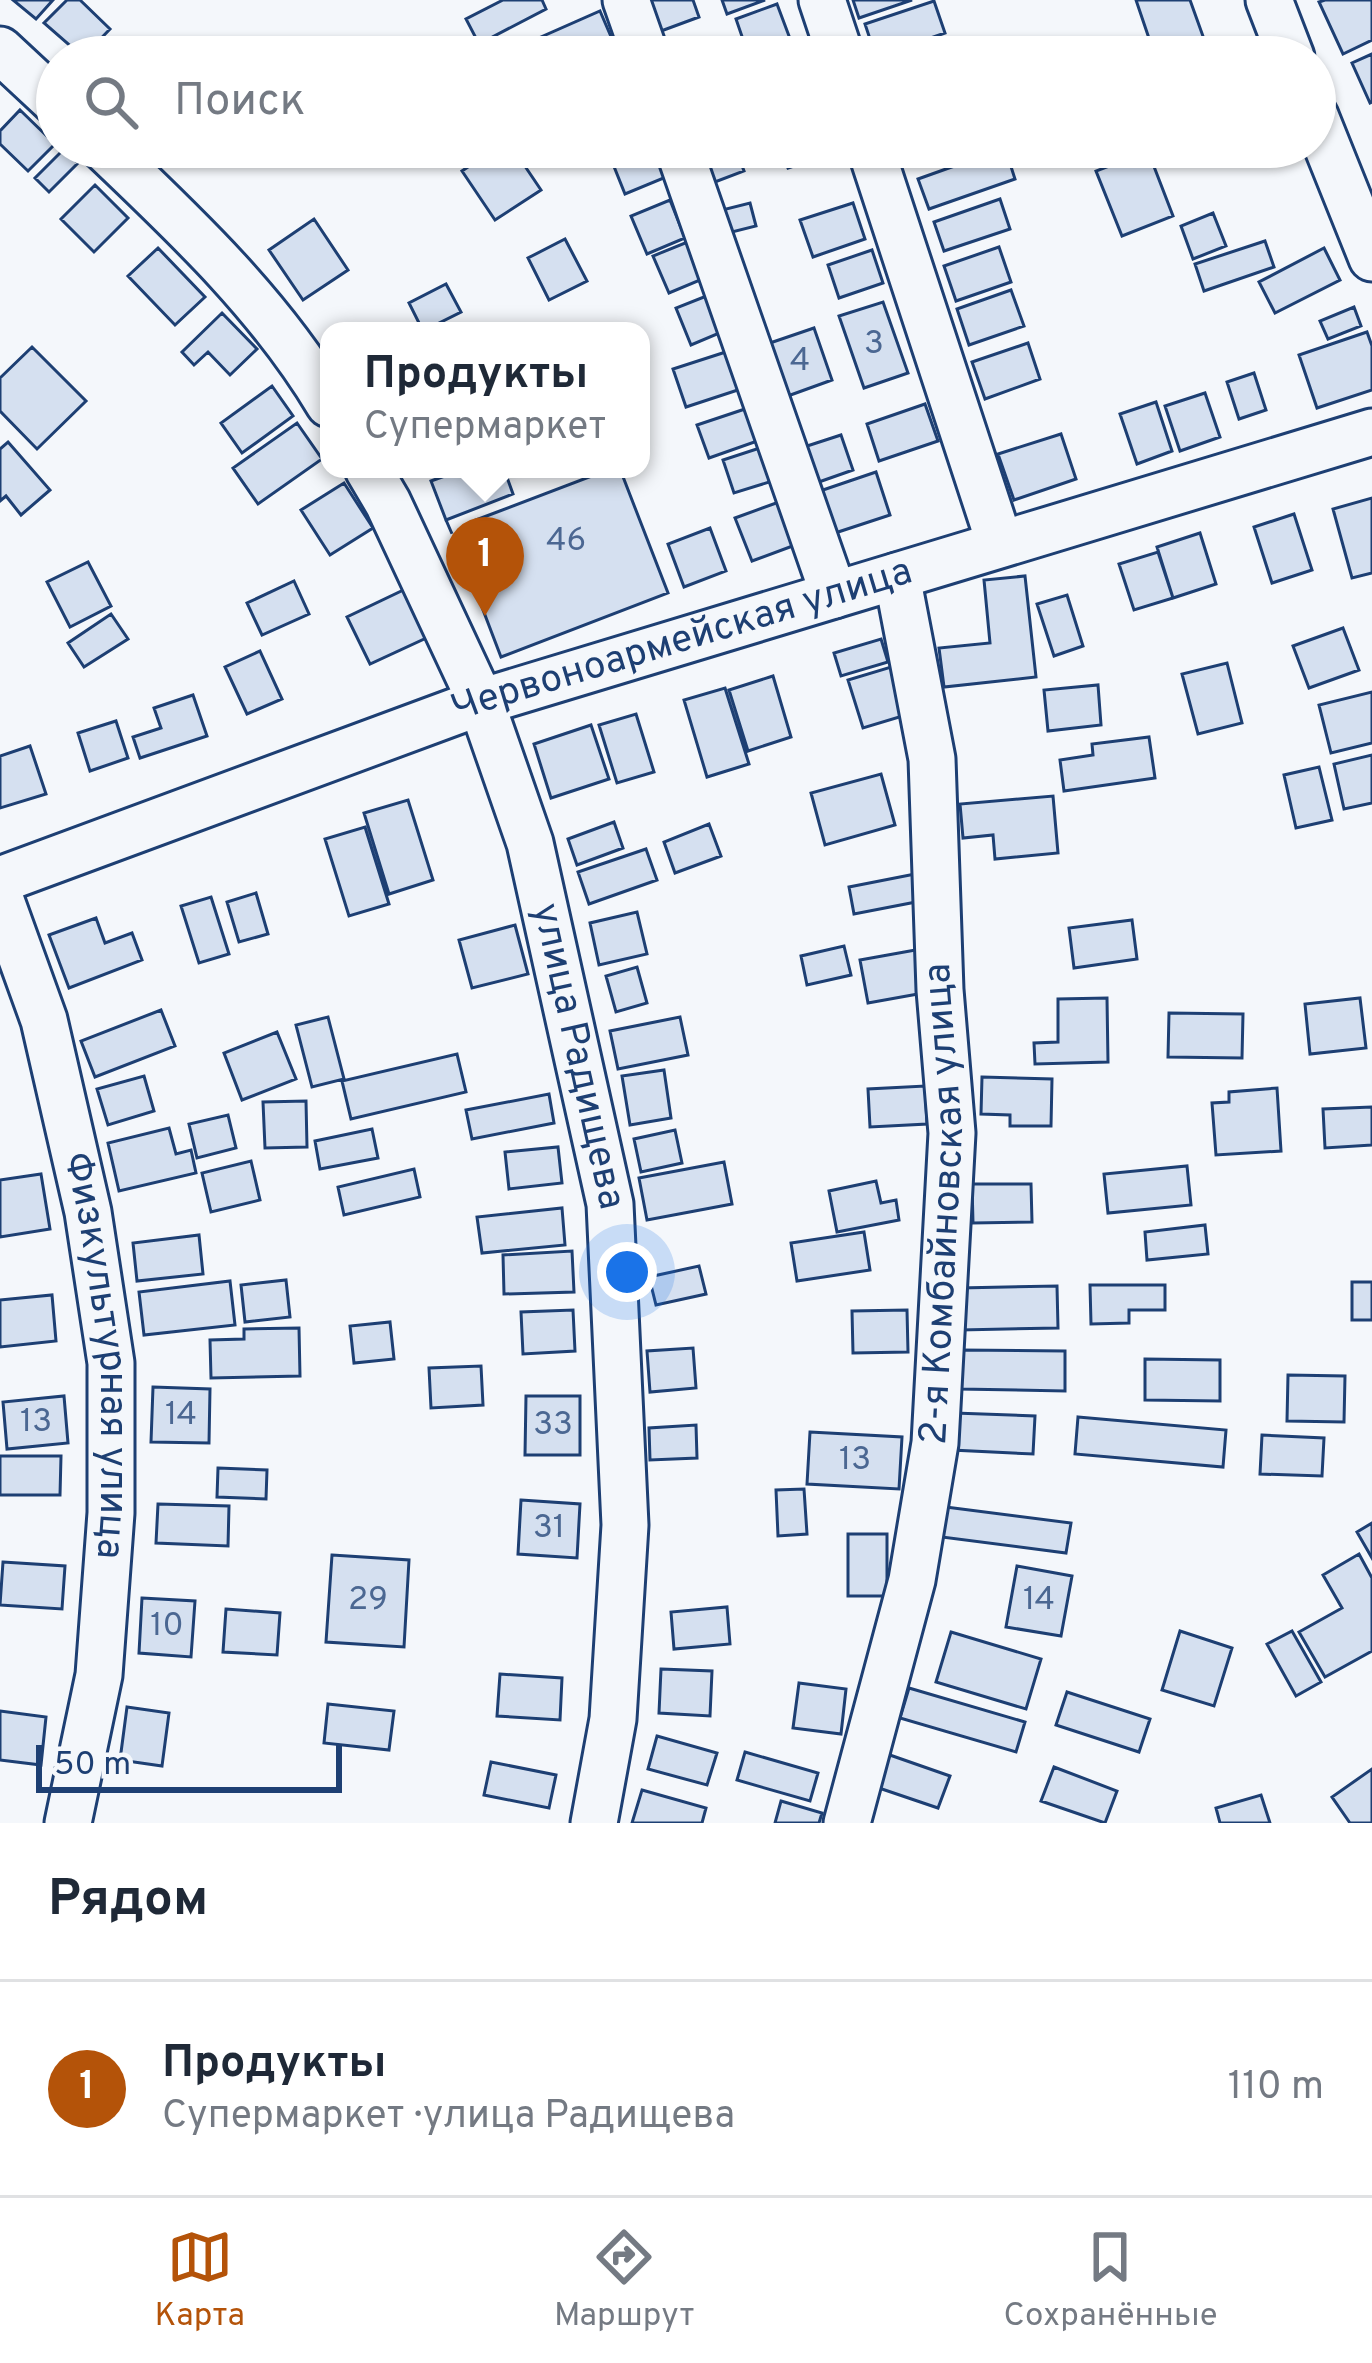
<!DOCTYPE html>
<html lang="ru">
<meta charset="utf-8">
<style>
:root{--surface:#fff;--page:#f2f2f3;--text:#1f2937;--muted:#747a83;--line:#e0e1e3;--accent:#b45309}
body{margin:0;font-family:Overpass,sans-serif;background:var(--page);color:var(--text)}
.scale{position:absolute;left:36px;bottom:30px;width:306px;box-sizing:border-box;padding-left:12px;border:6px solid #1d3f73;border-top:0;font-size:33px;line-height:42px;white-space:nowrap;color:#1d3f73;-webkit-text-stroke:9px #f4f7fb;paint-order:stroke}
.you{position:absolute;left:627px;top:1272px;width:42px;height:42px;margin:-30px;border:9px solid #fff;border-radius:50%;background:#1a73e8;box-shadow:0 0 0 18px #1a73e833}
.badge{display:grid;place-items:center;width:78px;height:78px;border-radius:50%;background:var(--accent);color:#fff;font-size:39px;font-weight:700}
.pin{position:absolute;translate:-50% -99px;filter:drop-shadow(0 3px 6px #0008)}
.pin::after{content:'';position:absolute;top:63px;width:42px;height:36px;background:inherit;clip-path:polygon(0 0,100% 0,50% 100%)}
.popup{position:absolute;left:320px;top:322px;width:330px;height:156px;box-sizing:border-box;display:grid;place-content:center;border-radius:24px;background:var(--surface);filter:drop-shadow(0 3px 9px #0005);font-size:39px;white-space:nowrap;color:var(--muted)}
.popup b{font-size:45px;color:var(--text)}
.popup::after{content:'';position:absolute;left:50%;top:100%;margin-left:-24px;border:24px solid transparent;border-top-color:var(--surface)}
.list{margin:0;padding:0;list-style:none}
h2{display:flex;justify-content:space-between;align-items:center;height:156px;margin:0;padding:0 48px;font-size:51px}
h2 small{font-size:39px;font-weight:400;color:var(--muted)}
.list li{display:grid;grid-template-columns:78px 1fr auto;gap:36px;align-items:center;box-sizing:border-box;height:216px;padding:0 48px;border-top:3px solid var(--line)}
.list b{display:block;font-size:45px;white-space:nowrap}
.list p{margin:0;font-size:39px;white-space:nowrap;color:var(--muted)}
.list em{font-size:39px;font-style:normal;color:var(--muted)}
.icon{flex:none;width:66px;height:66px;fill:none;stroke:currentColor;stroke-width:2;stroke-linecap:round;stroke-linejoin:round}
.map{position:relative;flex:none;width:1372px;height:1823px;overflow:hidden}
.search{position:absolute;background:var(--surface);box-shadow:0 3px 9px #0004;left:36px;right:36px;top:36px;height:132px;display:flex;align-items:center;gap:30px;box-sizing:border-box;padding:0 42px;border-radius:66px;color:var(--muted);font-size:45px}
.sheet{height:372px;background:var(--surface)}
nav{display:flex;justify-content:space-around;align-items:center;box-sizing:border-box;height:168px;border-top:3px solid var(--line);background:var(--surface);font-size:33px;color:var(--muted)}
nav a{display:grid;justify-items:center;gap:6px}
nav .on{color:var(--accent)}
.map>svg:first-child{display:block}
</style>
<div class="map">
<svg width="1372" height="1823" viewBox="0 0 1372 1823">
<rect width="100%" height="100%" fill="#f4f7fb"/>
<!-- building -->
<path fill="#d5e0f0" stroke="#1d3f73" stroke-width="3" d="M13 0H53L36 19Z
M67 0H80L110 29 83 57 44 23Z
M503 0H542L546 9 479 44 466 19Z
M641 0H693L699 17 653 34Z
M722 0H765L727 14Z
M853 0H912L859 18Z
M1136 0H1190L1204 39 1155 56Z
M1325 0H1372V40L1343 54 1319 2Z
M934 1 945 33 876 57 865 24Z
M777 4 792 44 749 57 736 19Z
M600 11 612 39 573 57H529L523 45Z
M1031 39 1038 57H981Z
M717 44 722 57H681Z
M1372 54V102L1370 103 1352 63Z
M20 110 55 144 28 171 0 144V131Z
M498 147H512L541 190 495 220 462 171Z
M625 147H659L671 175 625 194 609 154Z
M693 147H735L744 171 707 185Z
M780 147H830L832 153 788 168Z
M951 147H991L955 160Z
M1033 147H1072L1074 153 1040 165Z
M1005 148 1015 179 929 209 918 179Z
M64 149 78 163 49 192 35 178Z
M1148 151 1173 216 1122 236 1096 171Z
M95 185 128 218 94 252 61 219Z
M1000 199 1010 229 944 251 934 222Z
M670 200 685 238 647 254 631 216Z
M750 203 756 226 724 234 718 211Z
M853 203 865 239 813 257 800 220Z
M1213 213 1226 246 1193 259 1181 226Z
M314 219 348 270 303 300 269 250Z
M565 239 587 281 549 300 528 258Z
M690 241 705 278 669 293 653 256Z
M1265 241 1274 267 1204 291 1195 264Z
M999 247 1011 282 956 301 944 266Z
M158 248 205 297 175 325 128 276Z
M1324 248 1340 280 1275 313 1259 282Z
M872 250 883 283 839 298 828 265Z
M446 284 461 312 423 331 409 303Z
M1011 290 1024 326 969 345 957 309Z
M714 293 729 329 691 345 676 308Z
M883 302 908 373 864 388 839 316Z
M1354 307 1361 326 1328 339 1320 321Z
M222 313 257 349 230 375 208 352 194 365 182 352Z
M814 328 832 380 785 397 767 344Z
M1367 332 1372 346V390L1317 408 1299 355Z
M1028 343 1040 379 985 399 972 362Z
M32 347 86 401 37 449 0 411V378Z
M735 349 747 387 686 407 673 369Z
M1254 373 1266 410 1239 419 1227 382Z
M272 386 293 416 242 453 221 423Z
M1205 393 1220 437 1180 451 1165 406Z
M1156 402 1172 451 1137 464 1120 414Z
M925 404 938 441 879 461 867 424Z
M754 406 766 438 709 458 697 425Z
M297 423 322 459 258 504 233 468Z
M1061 434 1076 479 1014 500 998 454Z
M841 435 853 470 816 483 804 447Z
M8 442 50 490 21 515 6 496 0 501V449Z
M769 445 779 479 734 493 723 460Z
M464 469H504L513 494 446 520 431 481Z
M610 469H620L668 593 501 657 469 573 492 564 476 520Z
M876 472 890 515 835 533 820 491Z
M344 483 373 528 330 555 301 510Z
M790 498 806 541 752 561 735 518Z
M1372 498V573L1352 578 1333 509Z
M1294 514 1312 570 1272 583 1254 527Z
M710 528 726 571 684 587 668 544Z
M1200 533 1216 584 1173 598 1157 547Z
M1158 552 1173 598 1134 610 1119 564Z
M88 562 111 606 70 627 47 582Z
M1025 576 1036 677 944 687 939 648 990 643 984 580Z
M294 581 309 614 262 635 247 603Z
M414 585 437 633 370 664 347 617Z
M1067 595 1083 646 1054 656 1037 604Z
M111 614 128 639 84 667 68 643Z
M1343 628 1359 670 1309 688 1293 646Z
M881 639 888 662 841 676 834 653Z
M260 651 282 699 247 714 225 667Z
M1227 663 1242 723 1198 734 1182 674Z
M891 667 906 715 863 728 848 680Z
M773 676 791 737 748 751 729 690Z
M1098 685 1101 725 1048 731 1044 690Z
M725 688 749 764 707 777 684 700Z
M1372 692V743L1331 753 1319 705Z
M193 695 207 736 140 758 133 737 161 728 154 708Z
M636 714 654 772 617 783 599 725Z
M116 721 128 758 90 771 78 733Z
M591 725 609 779 551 798 534 744Z
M1149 737 1155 778 1064 791 1060 760 1093 755 1092 744Z
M30 746 46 794 0 808V756Z
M1372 755V803L1344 809 1334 764Z
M1319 767 1332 820 1296 828 1284 775Z
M881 774 895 825 825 845 811 793Z
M1053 796 1058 853 995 859 993 835 963 838 960 804Z
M408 800 433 880 389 894 364 813Z
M614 822 623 848 577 865 568 839Z
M709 824 721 856 675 873 664 842Z
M365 827 389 904 349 916 325 839Z
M646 849 657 880 589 904 578 872Z
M915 874 921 901 854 914 849 887Z
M256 893 268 934 239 942 227 902Z
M211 897 229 954 199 963 181 906Z
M637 912 647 954 599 965 590 923Z
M96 918 105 943 132 933 142 960 69 988 49 935Z
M1132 920 1137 959 1074 968 1069 928Z
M515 925 528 974 472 988 459 940Z
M844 946 851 975 807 985 801 956Z
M921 949 929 992 868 1003 860 960Z
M637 967 647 1003 616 1012 606 976Z
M1107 998 1108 1062 1035 1064 1034 1043 1058 1042V999Z
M1360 998 1366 1048 1310 1054 1305 1004Z
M161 1010 175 1046 95 1077 81 1041Z
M1169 1013 1243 1014 1242 1058 1168 1057Z
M328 1017 344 1079 312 1087 296 1025Z
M680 1017 688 1055 618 1069 610 1031Z
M277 1032 296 1079 242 1100 224 1053Z
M457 1054 466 1092 351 1119 342 1081Z
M664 1070 671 1118 630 1125 622 1076Z
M144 1076 154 1111 108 1125 97 1089Z
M982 1077 1052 1079 1051 1126H1010V1115L981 1114Z
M925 1086 927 1124 870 1127 868 1089Z
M1277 1088 1281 1151 1216 1155 1212 1103 1229 1102V1092Z
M549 1094 554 1123 472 1139 466 1110Z
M306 1101 307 1147 265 1148 263 1102Z
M1372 1107V1145L1325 1148 1323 1109Z
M228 1115 236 1148 197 1158 189 1124Z
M169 1128 176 1154 191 1150 196 1173 119 1191 108 1143Z
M372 1129 378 1158 320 1169 315 1141Z
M675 1130 682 1163 641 1172 634 1139Z
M558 1147 562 1183 509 1189 505 1152Z
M251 1161 260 1200 211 1212 202 1173Z
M724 1162 732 1204 647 1220 639 1178Z
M1187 1166 1191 1205 1108 1213 1104 1174Z
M414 1169 420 1197 344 1215 338 1187Z
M41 1174 50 1229 0 1237V1180Z
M876 1181 881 1203 896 1200 899 1220 837 1232 829 1191Z
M972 1184H1031L1032 1222 973 1223Z
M562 1208 565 1245 482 1253 477 1217Z
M1205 1225 1208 1254 1147 1260 1145 1232Z
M864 1232 870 1270 797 1281 791 1243Z
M199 1235 203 1274 137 1281 133 1243Z
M572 1251 574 1292 504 1294 503 1255Z
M699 1266 706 1294 656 1305 649 1277Z
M286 1280 290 1317 245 1322 241 1285Z
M230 1281 235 1325 144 1335 139 1292Z
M1352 1282H1372V1320H1352Z
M1090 1285H1165V1310H1129V1323L1091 1324Z
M1057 1286 1058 1328 960 1330 959 1288Z
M52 1295 56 1341 0 1347V1300Z
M573 1310 575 1351 523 1354 521 1312Z
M907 1310 908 1352 853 1353 852 1311Z
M390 1322 394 1359 354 1363 350 1326Z
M299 1328 300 1376 211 1378 210 1340 244 1339V1329Z
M693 1348 696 1388 650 1392 647 1351Z
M960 1350 1065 1351V1391L959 1389Z
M1145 1359 1220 1360V1401L1145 1400Z
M481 1366 483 1405 431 1408 429 1368Z
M1288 1375 1345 1376 1344 1422 1287 1421Z
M153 1387 210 1389 209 1443 151 1442Z
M64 1396 68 1443 7 1449 3 1402Z
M526 1396H580V1455H525Z
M954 1413 1035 1416 1033 1454 952 1450Z
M1078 1417 1226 1430 1223 1467 1075 1454Z
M696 1425 697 1458 650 1460 649 1428Z
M810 1432 902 1437 899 1489 807 1484Z
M1262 1435 1324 1438 1322 1476 1260 1474Z
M0 1456H61L60 1495H0Z
M218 1468 267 1470 266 1499 217 1497Z
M804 1489 807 1534 778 1536 776 1490Z
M521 1500 580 1504 577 1558 518 1554Z
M158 1504 229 1506 228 1546 156 1543Z
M938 1506 1071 1523 1066 1553 934 1536Z
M1372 1523V1558L1357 1532Z
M848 1534H887V1596H848Z
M1359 1554 1372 1578V1651L1325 1677 1299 1632 1342 1608 1323 1575Z
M332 1555 409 1560 404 1647 326 1642Z
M3 1562 65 1566 62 1609 0 1605Z
M1017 1566 1072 1576 1061 1636 1006 1627Z
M142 1598 195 1601 191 1657 139 1653Z
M727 1607 730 1644 674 1649 671 1612Z
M226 1609 280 1613 277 1655 223 1652Z
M1180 1631 1232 1648 1214 1706 1162 1690Z
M1292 1631 1321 1682 1296 1696 1267 1644Z
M951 1632 1041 1659 1026 1709 936 1682Z
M661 1669 712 1671 710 1716 659 1713Z
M500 1674 562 1678 560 1720 497 1716Z
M799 1683 846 1689 841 1734 793 1728Z
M909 1688 1025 1722 1016 1752 900 1718Z
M1067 1692 1150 1719 1139 1752 1056 1725Z
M328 1704 394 1711 389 1750 324 1743Z
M127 1707 169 1713 162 1766 120 1760Z
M0 1711 46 1717 41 1765 0 1760Z
M657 1736 717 1753 707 1785 648 1769Z
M745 1752 818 1773 810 1801 737 1780Z
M887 1754 950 1776 938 1808 876 1787Z
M491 1762 556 1775 549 1808 484 1795Z
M1054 1767 1117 1791 1105 1823 1041 1801Z
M1372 1769V1823H1350L1332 1797Z
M642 1790 706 1808 702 1823H632Z
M1261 1795 1270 1823H1220L1216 1808Z
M781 1801 822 1813 819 1823H775Z"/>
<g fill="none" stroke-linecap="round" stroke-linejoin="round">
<!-- minor casing -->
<g stroke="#1d3f73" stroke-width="51">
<g id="minor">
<path d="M626 0 646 57"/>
<path d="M822 0 841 57"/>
<path d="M1269 0 1291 57"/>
<path d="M0 50 57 103"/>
<path d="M1315 116 1372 258"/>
<path d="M103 147C186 226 270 305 329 404"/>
<path d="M678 147 834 595"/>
<path d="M870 147 1000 544"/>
<path id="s1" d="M368 469 388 503 481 702 530 843 610 1204 625 1525 613 1719 594 1823"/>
<path id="s2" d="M0 880 481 702 1372 432"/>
<path id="s3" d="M0 898 44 1020 88 1212 111 1363V1513L99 1675 68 1823"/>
<path id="s4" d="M847 1823 912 1580 935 1443 952 1133 940 990 932 759 897 576"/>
</g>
</g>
<!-- minor -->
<use href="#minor" stroke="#f4f7fb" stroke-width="45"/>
<!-- fence -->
<path stroke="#1d3f73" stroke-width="3" stroke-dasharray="15 6" stroke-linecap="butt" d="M446 520 469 573"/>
</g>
<g text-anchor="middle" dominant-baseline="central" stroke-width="9" stroke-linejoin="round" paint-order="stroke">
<!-- number labels -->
<g font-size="33" fill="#4b6792">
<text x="874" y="345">3</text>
<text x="800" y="362">4</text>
<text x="566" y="542">46</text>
<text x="181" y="1416">14</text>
<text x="36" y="1423">13</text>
<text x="553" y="1426">33</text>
<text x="855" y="1461">13</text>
<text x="549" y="1529">31</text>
<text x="368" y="1601">29</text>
<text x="1039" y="1601">14</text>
<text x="167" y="1627">10</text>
</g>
<!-- street labels -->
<g font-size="39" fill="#1d3f73" stroke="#f4f7fb">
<text stroke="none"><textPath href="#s2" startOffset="723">Червоноармейская улица</textPath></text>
<text stroke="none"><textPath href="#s1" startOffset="627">улица Радищева</textPath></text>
<text stroke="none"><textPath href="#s4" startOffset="630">2-я Комбайновская улица</textPath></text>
<text stroke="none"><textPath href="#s3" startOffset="471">Физкультурная улица</textPath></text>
</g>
</g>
</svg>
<div class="scale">50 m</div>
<div class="you"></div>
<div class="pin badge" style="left:485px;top:616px">1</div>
<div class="popup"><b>Продукты</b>Супермаркет</div>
<div class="search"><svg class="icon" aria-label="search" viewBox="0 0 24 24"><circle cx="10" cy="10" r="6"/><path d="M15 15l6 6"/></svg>Поиск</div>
</div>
<section class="sheet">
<h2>Рядом<small></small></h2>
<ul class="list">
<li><span class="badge">1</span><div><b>Продукты</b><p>Супермаркет · улица Радищева</p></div><em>110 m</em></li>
</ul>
</section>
<nav>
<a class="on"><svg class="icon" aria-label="map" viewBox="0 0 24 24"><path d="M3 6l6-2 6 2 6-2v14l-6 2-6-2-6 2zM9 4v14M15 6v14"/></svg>Карта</a>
<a><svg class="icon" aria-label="directions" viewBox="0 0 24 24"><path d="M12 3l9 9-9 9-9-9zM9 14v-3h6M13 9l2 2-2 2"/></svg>Маршрут</a>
<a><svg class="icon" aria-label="saved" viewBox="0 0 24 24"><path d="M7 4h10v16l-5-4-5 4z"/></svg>Сохранённые</a>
</nav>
